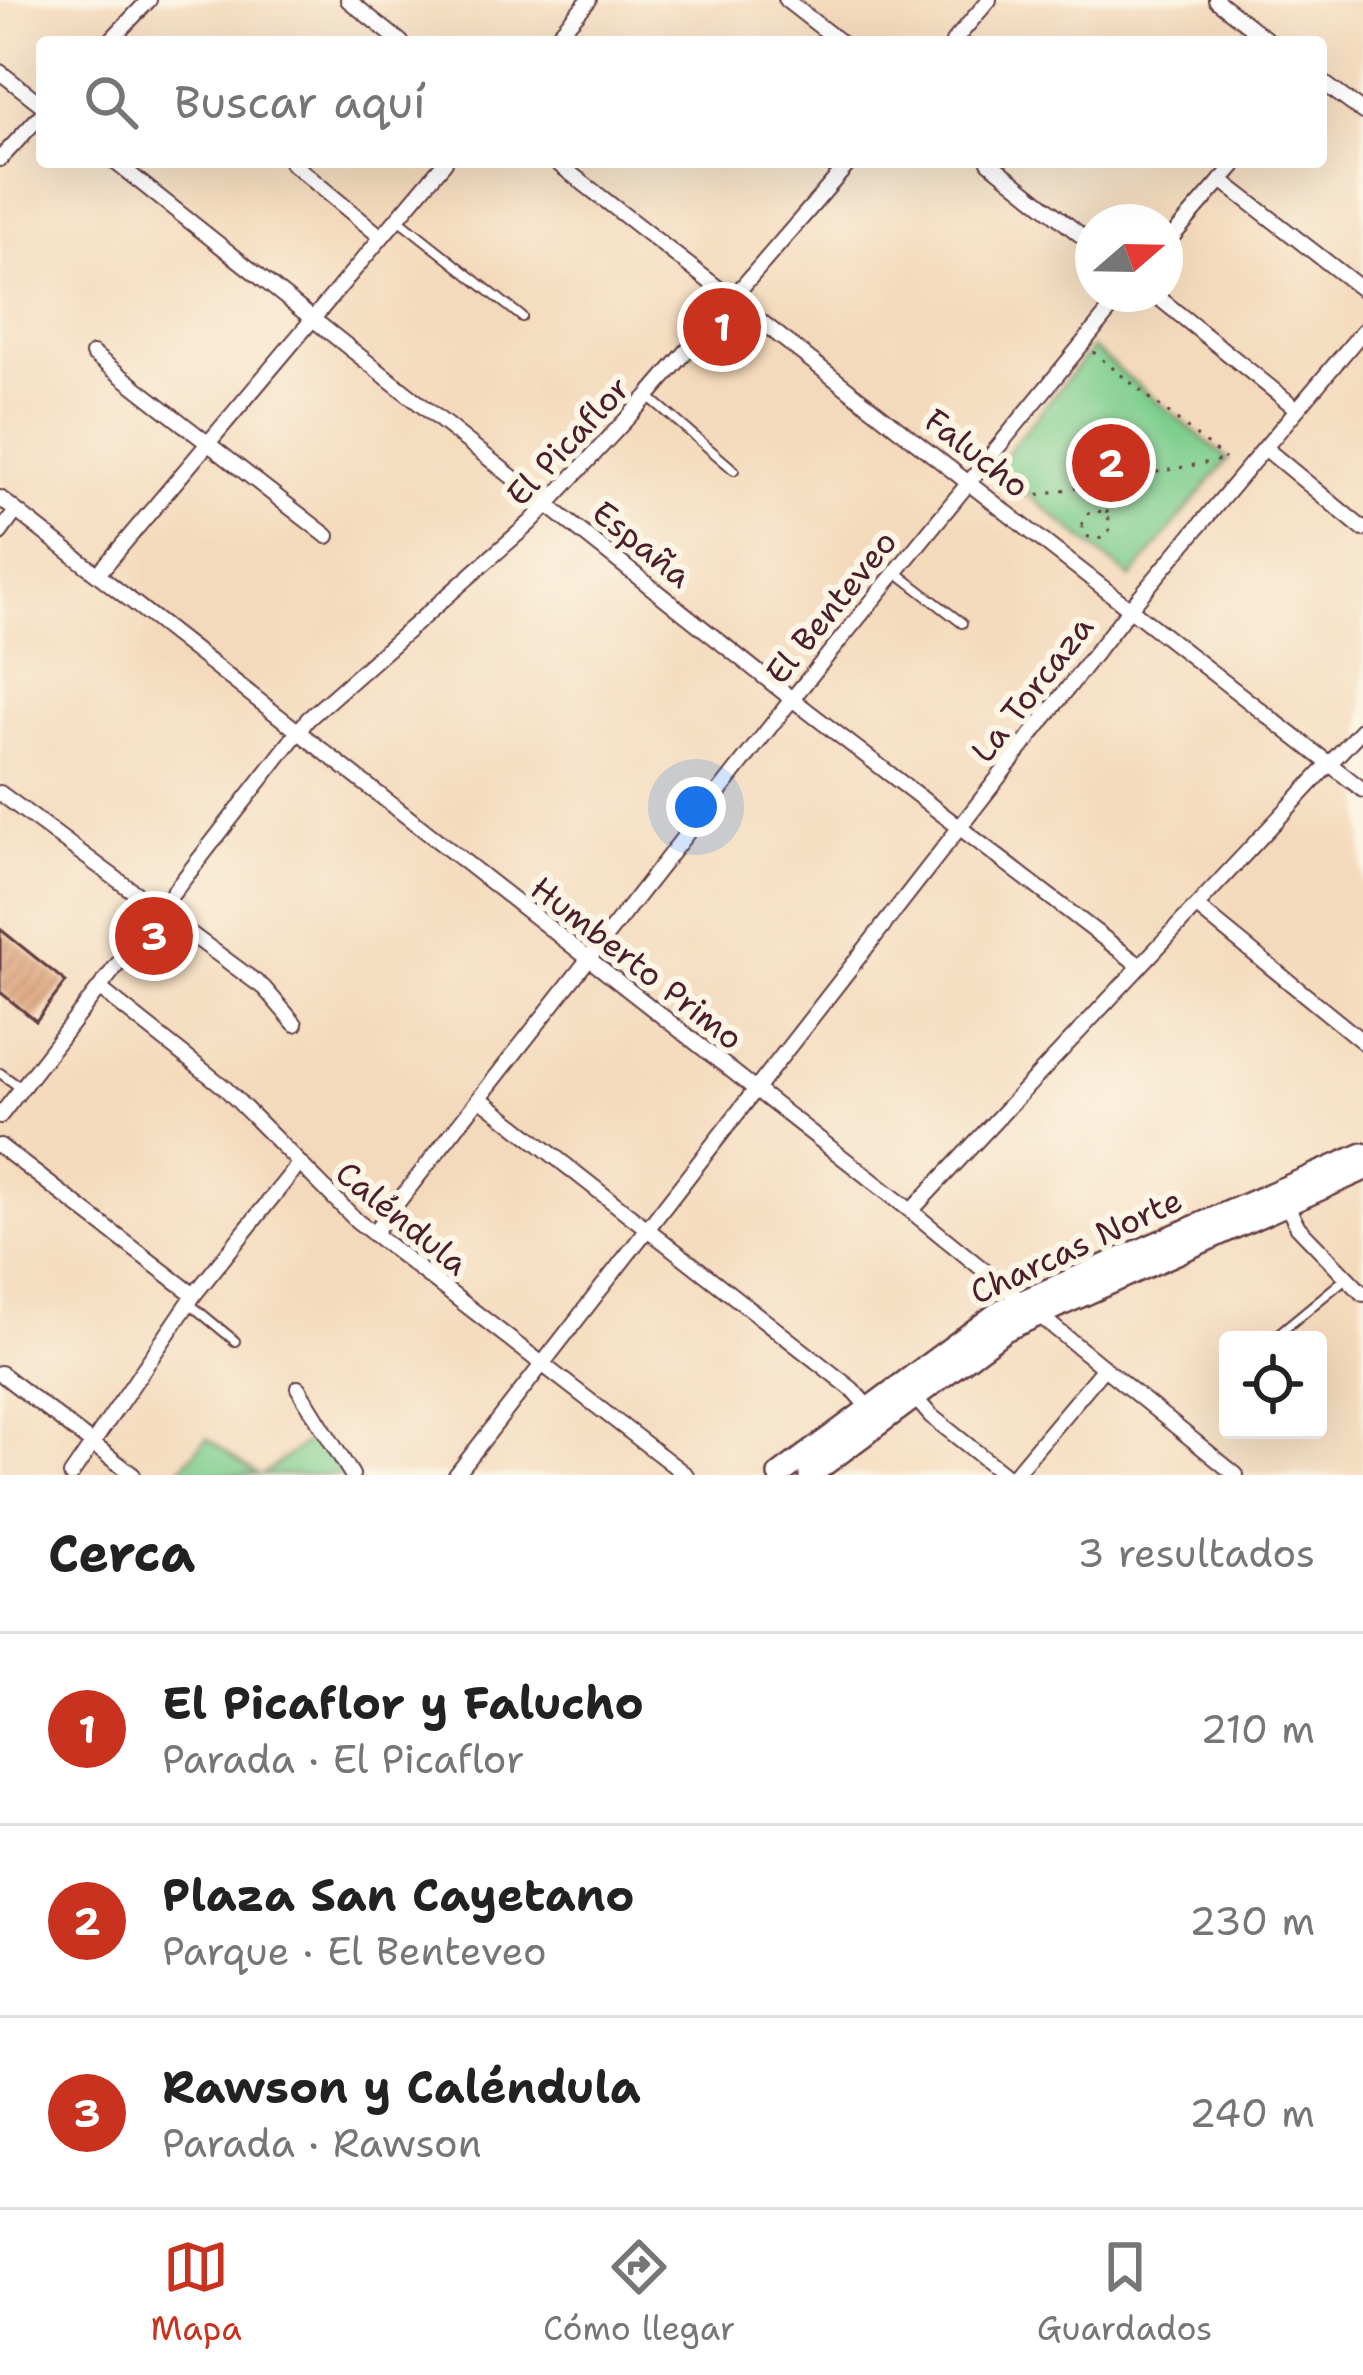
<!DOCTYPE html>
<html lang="es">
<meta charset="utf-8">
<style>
:root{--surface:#fff;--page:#f6f6f6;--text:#222;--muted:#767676;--line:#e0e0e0;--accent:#c8321e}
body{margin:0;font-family:"Shantell Sans",sans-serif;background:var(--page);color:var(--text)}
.controls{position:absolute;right:36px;bottom:36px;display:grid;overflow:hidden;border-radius:12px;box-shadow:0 12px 48px #0002}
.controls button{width:108px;height:108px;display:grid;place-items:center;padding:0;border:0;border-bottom:3px solid var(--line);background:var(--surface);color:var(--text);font:60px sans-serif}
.compass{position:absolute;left:1075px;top:204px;width:108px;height:108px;border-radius:50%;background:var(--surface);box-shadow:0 12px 48px #0002;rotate:70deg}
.you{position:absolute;left:696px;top:807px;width:42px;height:42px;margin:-30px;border:9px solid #fff;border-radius:50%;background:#1a73e8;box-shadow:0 0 0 18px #1a73e833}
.badge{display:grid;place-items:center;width:78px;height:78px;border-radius:50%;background:var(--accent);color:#fff;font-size:39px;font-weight:700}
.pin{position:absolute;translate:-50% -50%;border:6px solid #fff;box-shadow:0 3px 12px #0006}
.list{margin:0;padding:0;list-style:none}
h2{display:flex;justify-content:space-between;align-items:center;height:156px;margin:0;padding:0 48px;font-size:51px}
h2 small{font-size:39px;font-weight:400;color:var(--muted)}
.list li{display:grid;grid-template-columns:78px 1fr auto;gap:36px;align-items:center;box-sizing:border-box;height:192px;padding:0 48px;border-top:3px solid var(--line)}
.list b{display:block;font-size:45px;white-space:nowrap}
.list p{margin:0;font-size:39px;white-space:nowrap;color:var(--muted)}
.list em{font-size:39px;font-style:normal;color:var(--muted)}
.icon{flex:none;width:66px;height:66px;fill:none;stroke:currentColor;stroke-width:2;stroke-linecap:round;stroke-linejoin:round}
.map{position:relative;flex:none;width:1363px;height:1475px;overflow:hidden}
.search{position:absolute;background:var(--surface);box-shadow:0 12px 48px #0002;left:36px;right:36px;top:36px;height:132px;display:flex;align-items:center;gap:30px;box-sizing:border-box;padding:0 42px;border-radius:12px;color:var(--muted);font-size:45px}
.sheet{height:732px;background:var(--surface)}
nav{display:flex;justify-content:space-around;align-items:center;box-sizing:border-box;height:168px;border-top:3px solid var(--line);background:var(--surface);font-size:33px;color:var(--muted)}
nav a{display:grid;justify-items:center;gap:6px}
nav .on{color:var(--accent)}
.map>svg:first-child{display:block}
</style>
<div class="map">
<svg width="1363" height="1475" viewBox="0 0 1363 1475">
<defs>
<pattern id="building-hatch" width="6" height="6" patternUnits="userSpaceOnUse" patternTransform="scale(3)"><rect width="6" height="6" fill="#db9c71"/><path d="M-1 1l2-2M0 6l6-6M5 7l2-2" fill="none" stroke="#b47f5d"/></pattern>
</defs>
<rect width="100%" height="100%" fill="#fcf5e5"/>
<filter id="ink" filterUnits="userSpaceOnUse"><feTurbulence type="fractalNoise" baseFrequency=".00833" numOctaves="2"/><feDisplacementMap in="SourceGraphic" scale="24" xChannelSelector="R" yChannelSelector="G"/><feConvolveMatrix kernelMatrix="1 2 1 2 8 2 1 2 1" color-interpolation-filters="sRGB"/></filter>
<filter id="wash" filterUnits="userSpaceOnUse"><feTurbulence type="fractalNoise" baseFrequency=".004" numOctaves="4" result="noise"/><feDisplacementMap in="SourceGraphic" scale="48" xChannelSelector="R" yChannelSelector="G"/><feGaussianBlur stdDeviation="2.7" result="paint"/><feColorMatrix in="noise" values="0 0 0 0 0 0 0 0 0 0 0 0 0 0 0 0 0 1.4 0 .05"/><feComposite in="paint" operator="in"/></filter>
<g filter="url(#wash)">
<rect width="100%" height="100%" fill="#f4dabc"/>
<!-- green -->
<path fill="#7dcd8d" stroke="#64765c" stroke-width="3" d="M1092 348 1228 459 1131 578 995 468Z
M316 1435 344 1475H262Z
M207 1438 258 1475H175Z"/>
<g id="blocks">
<!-- building -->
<path fill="url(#building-hatch)" d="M0 929 66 982 36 1021 0 992Z"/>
</g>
</g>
<g filter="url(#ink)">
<use href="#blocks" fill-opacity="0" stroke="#643b41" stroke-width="3"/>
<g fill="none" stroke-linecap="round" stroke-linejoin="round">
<!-- lane casing -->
<g stroke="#643b41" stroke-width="12">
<path id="lane" d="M397 218 522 317
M649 397 734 470
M896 572 962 623
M0 1073 21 1088
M190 1304 235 1341
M1278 1334 1346 1278"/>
</g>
<!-- street casing -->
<g stroke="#643b41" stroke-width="18">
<path id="street" d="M348 0 401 42
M786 0 840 42
M1216 0 1270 42
M109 42 149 0
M552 42 589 0
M953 42 989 0
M0 72 42 105
M1321 81 1363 112
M0 159 42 114
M115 162 792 699 1139 965
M291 162 380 236
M556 162 1363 790
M989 162 1093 245
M1221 180 1363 290
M1165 245 1237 162
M1154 294 1297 409
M93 354 327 536
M1266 449 1363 529
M0 498 911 1211 1236 1475
M0 533 16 511
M98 574 445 162
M0 793 264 988 295 1024
M1197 907 1363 1042
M99 988 224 1087 357 1221 686 1475
M481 1099 852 1389 874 1414
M0 1116 308 719 531 522 648 396 850 162
M0 1146 194 1295
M1285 1202 1298 1227 1363 1294
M911 1211 1363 728
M373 1234 792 699 1123 294
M0 1373 133 1475
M298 1388 352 1475
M910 1392 931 1416 1005 1475
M71 1475 194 1295 298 1165
M456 1475 1131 607 1363 331
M1014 1475 1103 1369"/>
</g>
<!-- secondary casing -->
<g stroke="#643b41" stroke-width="26">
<path id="secondary" d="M779 1475 1002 1310 1363 1154
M810 1475 1005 1330 1363 1170"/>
</g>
<!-- path -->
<path stroke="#643b41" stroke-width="3" stroke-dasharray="3 9" stroke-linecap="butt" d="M1093 352 1225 459
M1015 499 1226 459
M1082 525a14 14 0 1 1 28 0a14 14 0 1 1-28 0Z
M1106 513 1135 480"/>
<!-- lane -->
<use href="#lane" stroke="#fff" stroke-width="8"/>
<!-- street -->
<use href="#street" stroke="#fff" stroke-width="14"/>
<!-- secondary -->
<use href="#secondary" stroke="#fff" stroke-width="21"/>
</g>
</g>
<g text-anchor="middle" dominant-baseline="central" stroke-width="12" stroke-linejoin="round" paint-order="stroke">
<!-- street labels -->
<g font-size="33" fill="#4a1f2b" stroke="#fcf5e5">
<text transform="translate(568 441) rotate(-47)">El Picaflor</text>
<text transform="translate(977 453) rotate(38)">Falucho</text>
<text transform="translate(642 544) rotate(39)">España</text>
<text transform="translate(831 607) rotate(-51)">El Benteveo</text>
<text transform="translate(1032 689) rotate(-52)">La Torcaza</text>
<text transform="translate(637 963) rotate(38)">Humberto Primo</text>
<text transform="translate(402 1218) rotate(39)">Caléndula</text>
<text transform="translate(1076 1246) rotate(-25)">Charcas Norte</text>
</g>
</g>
</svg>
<div class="controls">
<button><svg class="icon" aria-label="locate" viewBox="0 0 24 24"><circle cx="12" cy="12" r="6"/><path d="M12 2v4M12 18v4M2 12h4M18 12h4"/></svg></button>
</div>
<svg class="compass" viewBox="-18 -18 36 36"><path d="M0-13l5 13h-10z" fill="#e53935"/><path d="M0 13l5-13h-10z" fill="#767676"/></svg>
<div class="you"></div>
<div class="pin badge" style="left:722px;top:327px">1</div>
<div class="pin badge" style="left:1111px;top:463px">2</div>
<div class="pin badge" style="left:154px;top:936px">3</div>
<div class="search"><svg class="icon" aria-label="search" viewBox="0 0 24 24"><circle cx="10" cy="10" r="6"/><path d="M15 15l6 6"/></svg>Buscar aquí</div>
</div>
<section class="sheet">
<h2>Cerca<small>3 resultados</small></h2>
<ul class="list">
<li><span class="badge">1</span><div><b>El Picaflor y Falucho</b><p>Parada · El Picaflor</p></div><em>210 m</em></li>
<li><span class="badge">2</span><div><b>Plaza San Cayetano</b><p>Parque · El Benteveo</p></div><em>230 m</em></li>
<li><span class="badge">3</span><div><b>Rawson y Caléndula</b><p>Parada · Rawson</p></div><em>240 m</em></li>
</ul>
</section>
<nav>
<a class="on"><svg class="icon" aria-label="map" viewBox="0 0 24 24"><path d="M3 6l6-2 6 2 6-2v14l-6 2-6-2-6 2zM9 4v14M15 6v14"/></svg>Mapa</a>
<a><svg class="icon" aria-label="directions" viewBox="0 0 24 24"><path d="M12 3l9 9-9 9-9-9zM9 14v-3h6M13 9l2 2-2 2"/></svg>Cómo llegar</a>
<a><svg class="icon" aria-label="saved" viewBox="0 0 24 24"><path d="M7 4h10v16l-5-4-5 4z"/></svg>Guardados</a>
</nav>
